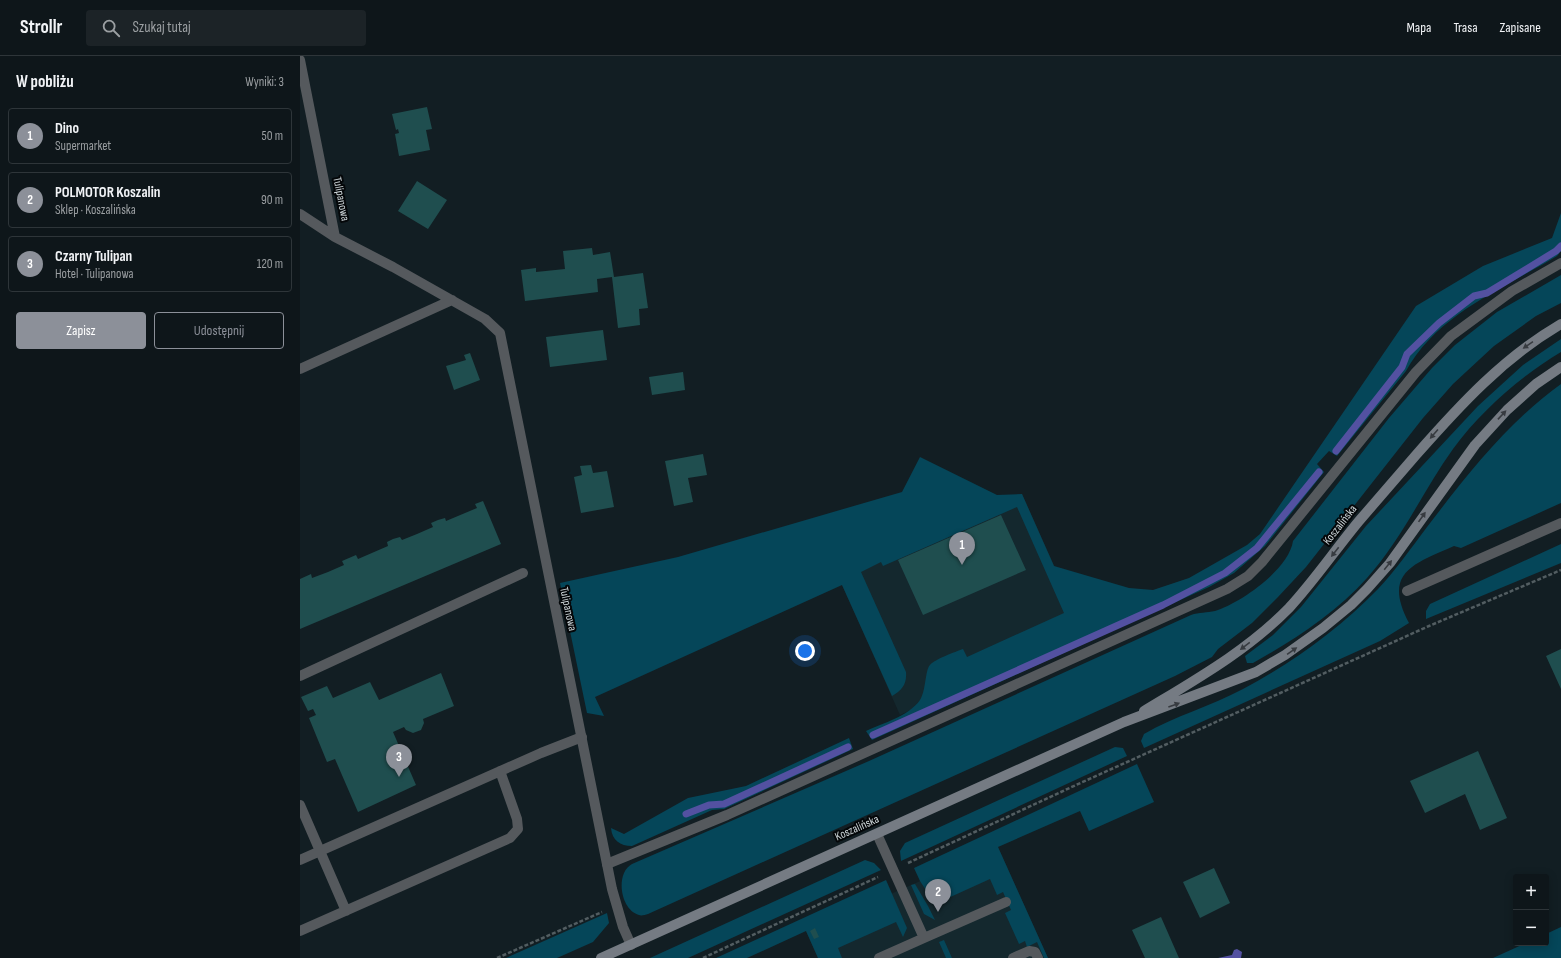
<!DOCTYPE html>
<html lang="pl">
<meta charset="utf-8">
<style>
:root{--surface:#0e161a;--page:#1c2327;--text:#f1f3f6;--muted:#9b9fa2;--line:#2e3539;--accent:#8c9099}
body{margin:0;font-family:"Sofia Sans Condensed",sans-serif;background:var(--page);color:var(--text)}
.controls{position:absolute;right:12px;bottom:12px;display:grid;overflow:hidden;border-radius:4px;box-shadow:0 2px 10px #0003}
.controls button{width:36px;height:36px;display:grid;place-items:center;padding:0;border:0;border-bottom:1px solid var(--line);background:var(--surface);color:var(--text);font:20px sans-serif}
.you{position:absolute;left:505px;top:595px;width:14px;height:14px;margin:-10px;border:3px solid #fff;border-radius:50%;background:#1a73e8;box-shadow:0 0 0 6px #1a73e833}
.badge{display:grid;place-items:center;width:26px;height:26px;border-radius:50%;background:var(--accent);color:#fff;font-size:13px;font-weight:700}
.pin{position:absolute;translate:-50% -33px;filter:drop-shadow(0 1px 2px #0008)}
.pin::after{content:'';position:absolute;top:21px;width:14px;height:12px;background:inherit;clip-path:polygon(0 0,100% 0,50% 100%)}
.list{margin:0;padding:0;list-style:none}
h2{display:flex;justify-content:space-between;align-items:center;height:52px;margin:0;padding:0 16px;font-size:17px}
h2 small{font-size:13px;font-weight:400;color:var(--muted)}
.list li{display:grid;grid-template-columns:26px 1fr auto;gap:12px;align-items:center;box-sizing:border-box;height:56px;margin:0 8px 8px;padding:0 8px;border:1px solid var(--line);border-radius:4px}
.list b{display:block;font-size:15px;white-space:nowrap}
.list p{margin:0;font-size:13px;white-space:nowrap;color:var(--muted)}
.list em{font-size:13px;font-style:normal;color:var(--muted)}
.actions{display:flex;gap:8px;padding:12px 16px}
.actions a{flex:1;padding:9px 0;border:1px solid var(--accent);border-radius:4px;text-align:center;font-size:14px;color:var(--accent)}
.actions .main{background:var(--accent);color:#fff}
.icon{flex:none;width:22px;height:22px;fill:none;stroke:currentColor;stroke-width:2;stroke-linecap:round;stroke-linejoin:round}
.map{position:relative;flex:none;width:1261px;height:902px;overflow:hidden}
header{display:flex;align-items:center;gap:24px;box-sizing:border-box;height:56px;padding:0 20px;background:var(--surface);border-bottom:1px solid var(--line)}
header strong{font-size:19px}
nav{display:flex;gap:22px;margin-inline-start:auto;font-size:14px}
.search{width:280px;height:36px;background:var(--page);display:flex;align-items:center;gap:10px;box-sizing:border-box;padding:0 14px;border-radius:4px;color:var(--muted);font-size:15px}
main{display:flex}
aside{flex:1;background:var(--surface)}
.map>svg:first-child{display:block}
</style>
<header>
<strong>Strollr</strong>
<div class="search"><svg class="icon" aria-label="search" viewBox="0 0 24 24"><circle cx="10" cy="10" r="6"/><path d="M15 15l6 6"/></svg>Szukaj tutaj</div>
<nav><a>Mapa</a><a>Trasa</a><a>Zapisane</a></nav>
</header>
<main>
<aside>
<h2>W pobliżu<small>Wyniki: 3</small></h2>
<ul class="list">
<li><span class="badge">1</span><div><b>Dino</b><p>Supermarket</p></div><em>50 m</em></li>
<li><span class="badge">2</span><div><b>POLMOTOR Koszalin</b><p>Sklep · Koszalińska</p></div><em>90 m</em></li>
<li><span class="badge">3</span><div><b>Czarny Tulipan</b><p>Hotel · Tulipanowa</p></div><em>120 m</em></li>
</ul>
<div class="actions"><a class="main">Zapisz</a><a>Udostępnij</a></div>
</aside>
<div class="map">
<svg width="1261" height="902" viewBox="0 0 1261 902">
<rect width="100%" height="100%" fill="#121e23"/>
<!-- built -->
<path fill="#14282e" d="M722 438 784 576 600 659 538 520Z
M698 791 748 902H518L506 875Z"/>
<!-- green -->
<path fill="#054659" d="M1261 157V195L1257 200C1204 232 1137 258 1106 315L1037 400 1029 395 1017 408 1024 416 965 490 934 517 909 531 572 684 566 675C583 667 609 660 620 644 626 635 625 614 630 609 635 603 655 596 663 593L667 601 764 557 717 451 583 510 581 506 561 516 606 616C607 628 602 634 592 640L542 529 295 641 304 660 287 657 260 527 378 501 602 436 620 401 697 439 722 438 754 510 829 532 853 534 889 522 947 489 960 478 1116 250 1183 210 1252 182Z
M1261 219V247L1236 260 1194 290 1153 328 1123 362 1006 511 978 541 952 567 918 593 912 601 875 620 348 858C345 859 341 860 339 859 320 854 315 817 332 808L569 705 891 559C899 556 907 557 915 555 941 547 989 513 993 485L1089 362 1132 312 1155 289 1197 256Z
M1261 283V296C1221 320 1181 355 1153 393 1123 435 1102 483 1067 522 1036 557 994 584 953 607H947L945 600 973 579 1001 551 1066 470 1178 350 1223 309Z
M1261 328V447L1161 492 1154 490C1114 508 1082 516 1109 567L1080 585 844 692 841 685 844 678C875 660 911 650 943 633 992 607 1039 573 1078 533 1096 514 1111 492 1127 471 1167 419 1207 367 1261 328Z
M1261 488V507L1126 563V555L1130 548Z
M549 682 553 693 424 753 412 754 332 790C320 790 312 784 311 772L324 778 388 742 446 730Z
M815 691 823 692 827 700 601 805 600 795 605 787Z
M837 708 854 746 789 775 780 755 698 791 748 902H744L737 886 727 891 725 885 719 888 705 857 711 854 703 836 697 839 690 823 635 848 620 825 614 812Z
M565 804 574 807 581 814 388 902H350Z
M586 824 607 872 603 881 596 866 538 892 542 902H518L506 875 447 902H416Z
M615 828 628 850 635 864 624 858 611 829Z
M307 857 309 867 293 886 257 902H206Z
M1261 871V902H1193L1226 887H1246V878Z
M644 884 652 902H646L639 886Z"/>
<!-- water -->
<path fill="#5351a1" d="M937 893 942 896 941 902H918L932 899 934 894Z"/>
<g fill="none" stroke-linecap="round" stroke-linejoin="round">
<!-- stream -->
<path stroke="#5351a1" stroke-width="7" d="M1036 395 1102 311 1107 298 1139 267 1174 240 1187 237 1256 195 1261 190
M573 679 863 549 925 517 957 492 1019 416
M386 758 409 749 424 748 548 691"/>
</g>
<!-- building -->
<path fill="#1f4e4f" d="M127 51 132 73 126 74 130 94 99 100 95 78 99 77 98 73 96 74 92 58Z
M117 125 147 144 128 173 98 155Z
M292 192 293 199 310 196 314 221 343 217 348 252 339 253 340 269 318 272 312 221 297 223 298 236 225 245 221 214 236 212V216L265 213 263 195Z
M303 274 307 304 250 311 246 281Z
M170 297 180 324 154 334 146 310 166 304 164 299Z
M383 316 385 334 352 339 349 321Z
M403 398 407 419 388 422 393 446 374 450 365 405Z
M291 409 293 417 307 415 314 451 281 457 274 421 282 419 280 410Z
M183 445 201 488 0 573V523L11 518 12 522 28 516 44 509 42 505 56 499 58 503 88 490 87 486 93 483 100 481 102 484 117 478 133 471 131 467 138 464 145 462 146 465 177 452 175 448Z
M701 459 726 514 623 559 598 504Z
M1261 593V633L1246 600Z
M141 617 154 650 123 663 124 667 121 674 113 677 106 674 104 671 93 676 116 729 58 756 35 703 27 706 9 662 16 659 13 653 8 655 1 641 27 630 33 642 70 626 79 644Z
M1178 695 1207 762 1180 774 1165 738 1125 757 1110 725Z
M914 812 930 847 900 862 883 826Z
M861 861 879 902H845L832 874Z
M515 872 519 881 514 883 510 875Z"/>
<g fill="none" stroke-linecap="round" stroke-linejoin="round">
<!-- path -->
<path stroke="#525d61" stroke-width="2.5" stroke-dasharray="4 2" stroke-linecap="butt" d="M608 807 776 729 1129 570 1261 514
M197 902 302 856
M403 902 578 821"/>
<!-- lane -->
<path stroke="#55595d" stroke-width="10" d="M1107 535 1261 467
M0 620 223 517
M0 749 46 855
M577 778 624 882 579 902
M0 804 241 697 282 681
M307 808 427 759 927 533 948 520 962 506 1116 316 1151 280 1212 235 1261 207
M0 875 210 782 218 773 217 763 200 715
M624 882 706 846
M713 902 729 895 735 896 738 902"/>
<!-- street -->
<path stroke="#55595d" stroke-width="10" d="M0 4 35 181 93 211 185 263 200 277 312 833 323 871 331 889
M0 158 35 181
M0 313 152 244"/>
<!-- secondary -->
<path stroke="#757b83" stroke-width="10" d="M844 655C895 624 947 595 989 552 1014 525 1035 494 1059 465 1078 443 1097 421 1116 399 1160 349 1203 302 1261 268
M301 902 824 666 956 616 985 599 1023 572 1051 549 1067 533 1090 507 1175 389 1207 354 1236 328 1261 311"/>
</g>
<!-- one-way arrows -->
<defs><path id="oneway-solid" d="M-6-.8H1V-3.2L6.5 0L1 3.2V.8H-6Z"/></defs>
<g fill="#373b40">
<use href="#oneway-solid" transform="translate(1228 289) rotate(146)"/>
<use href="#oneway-solid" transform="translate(1202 359) rotate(-47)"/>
<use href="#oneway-solid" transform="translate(1134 378) rotate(131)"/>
<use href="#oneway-solid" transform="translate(1122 461) rotate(-55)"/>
<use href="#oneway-solid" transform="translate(1035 496) rotate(128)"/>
<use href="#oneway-solid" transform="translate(1088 509) rotate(-51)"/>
<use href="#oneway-solid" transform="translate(945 590) rotate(143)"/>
<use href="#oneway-solid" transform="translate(992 595) rotate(-35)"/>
<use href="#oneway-solid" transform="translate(874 649) rotate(-20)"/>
</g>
<g text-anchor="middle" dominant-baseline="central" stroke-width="4" stroke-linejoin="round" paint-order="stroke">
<!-- street labels -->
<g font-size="12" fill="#cdd5d8" stroke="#040709">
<text transform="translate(41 143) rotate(79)">Tulipanowa</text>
<text transform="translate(1040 469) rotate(-52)">Koszalińska</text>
<text transform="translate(268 553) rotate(78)">Tulipanowa</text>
<text transform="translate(557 772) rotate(-24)">Koszalińska</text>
</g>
</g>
</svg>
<div class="controls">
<button>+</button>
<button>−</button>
</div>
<div class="you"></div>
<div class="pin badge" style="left:662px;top:509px">1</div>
<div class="pin badge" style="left:638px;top:856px">2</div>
<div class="pin badge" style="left:99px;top:721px">3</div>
</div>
</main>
